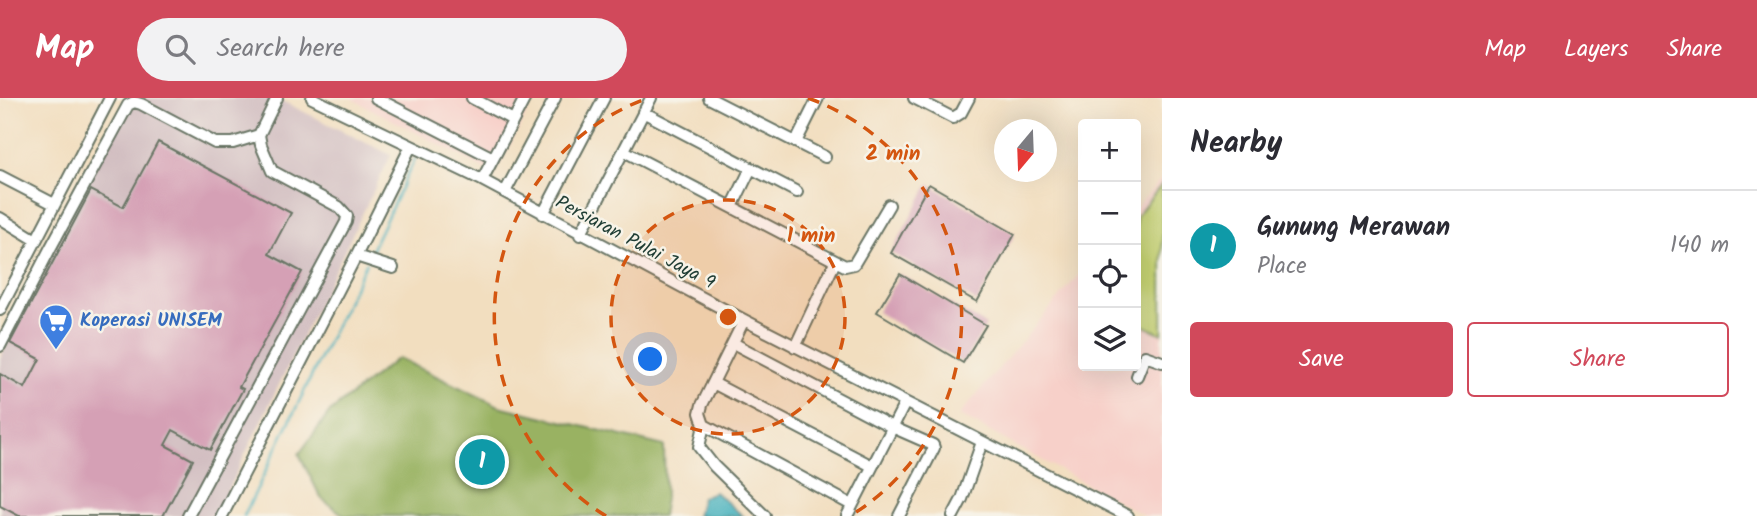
<!DOCTYPE html>
<meta charset="utf-8">
<style>
:root{--surface:#fff;--page:#f2f2f3;--text:#2b2b33;--muted:#7c7c81;--line:#e1e1e2;--accent:#d1495b}
body{margin:0;font-family:Kalam,sans-serif;background:var(--page);color:var(--text)}
.controls{position:absolute;right:21px;top:21px;display:grid;overflow:hidden;border-radius:7px;box-shadow:0 7px 28px #0002}
.controls button{width:63px;height:63px;display:grid;place-items:center;padding:0;border:0;border-bottom:2px solid var(--line);background:var(--surface);color:var(--text);font:35px sans-serif}
.compass{position:absolute;left:994px;top:21px;width:63px;height:63px;border-radius:50%;background:var(--surface);box-shadow:0 7px 28px #0002;rotate:199deg}
.you{position:absolute;left:651px;top:262px;width:24px;height:24px;margin:-18px;border:5px solid #fff;border-radius:50%;background:#1a73e8;box-shadow:0 0 0 10px #1a73e833}
.badge{display:grid;place-items:center;width:46px;height:46px;border-radius:50%;background:var(--accent);color:#fff;font-size:23px;font-weight:700}
.pin{position:absolute;translate:-50% -50%;border:4px solid #fff;box-shadow:0 2px 7px #0006}
.list{margin:0;padding:0;list-style:none}
h2{display:flex;justify-content:space-between;align-items:center;height:91px;margin:0;padding:0 28px;font-size:30px}
h2 small{font-size:23px;font-weight:400;color:var(--muted)}
.list li{display:grid;grid-template-columns:46px 1fr auto;gap:21px;align-items:center;box-sizing:border-box;height:112px;padding:0 28px;border-top:2px solid var(--line)}
.list b{display:block;font-size:26px;white-space:nowrap}
.list p{margin:0;font-size:23px;white-space:nowrap;color:var(--muted)}
.list em{font-size:23px;font-style:normal;color:var(--muted)}
.actions{display:flex;gap:14px;padding:21px 28px}
.actions a{flex:1;padding:16px 0;border:2px solid var(--accent);border-radius:7px;text-align:center;font-size:24px;color:var(--accent)}
.actions .main{background:var(--accent);color:#fff}
.icon{flex:none;width:38px;height:38px;fill:none;stroke:currentColor;stroke-width:2;stroke-linecap:round;stroke-linejoin:round}
.map{position:relative;flex:none;width:1162px;height:418px;overflow:hidden}
header{display:flex;align-items:center;gap:42px;box-sizing:border-box;height:98px;padding:0 35px;background:var(--accent);color:#fff}
header strong{font-size:33px}
nav{display:flex;gap:38px;margin-inline-start:auto;font-size:24px}
.search{width:490px;height:63px;background:var(--page);display:flex;align-items:center;gap:18px;box-sizing:border-box;padding:0 24px;border-radius:38px;color:var(--muted);font-size:26px}
main{display:flex}
aside{flex:1;background:var(--surface)}
.map>svg:first-child{display:block}
</style>
<header>
<strong>Map</strong>
<div class="search"><svg class="icon" aria-label="search" viewBox="0 0 24 24"><circle cx="10" cy="10" r="6"/><path d="M15 15l6 6"/></svg>Search here</div>
<nav><a>Map</a><a>Layers</a><a>Share</a></nav>
</header>
<main>
<div class="map">
<svg width="1162" height="418" viewBox="0 0 1162 418">
<rect width="100%" height="100%" fill="#f7f3e8"/>
<filter id="ink" filterUnits="userSpaceOnUse"><feTurbulence type="fractalNoise" baseFrequency=".0143" numOctaves="2"/><feDisplacementMap in="SourceGraphic" scale="14" xChannelSelector="R" yChannelSelector="G"/><feConvolveMatrix kernelMatrix="1 2 1 2 8 2 1 2 1" color-interpolation-filters="sRGB"/></filter>
<filter id="wash" filterUnits="userSpaceOnUse"><feTurbulence type="fractalNoise" baseFrequency=".00686" numOctaves="4" result="noise"/><feDisplacementMap in="SourceGraphic" scale="28" xChannelSelector="R" yChannelSelector="G"/><feGaussianBlur stdDeviation="1.57" result="paint"/><feColorMatrix in="noise" values="0 0 0 0 0 0 0 0 0 0 0 0 0 0 0 0 0 1.4 0 .05"/><feComposite in="paint" operator="in"/></filter>
<g filter="url(#wash)">
<rect width="100%" height="100%" fill="#f2debf"/>
<!-- built -->
<path fill="#f7d0c9" d="M350 0H535L495 76Z
M1162 80V418H1145L959 317 1083 172V268H1136V110Z"/>
<!-- industrial -->
<path fill="#d2bec1" d="M128 0H276L391 57 215 418H0V260Z"/>
<!-- green -->
<path fill="#c2cf70" stroke="#708652" stroke-width="2" d="M1162 86V236L1136 224V119Z"/>
<!-- forest -->
<path fill="#99b262" stroke="#5c784b" stroke-width="2" d="M398 260 499 308 664 348 665 400 662 418H345L321 400 299 356 330 314Z"/>
<!-- water -->
<path fill="#40afbc" stroke="#307678" stroke-width="2" d="M715 394 743 418H697L702 399Z"/>
<g fill="none" stroke-linecap="round" stroke-linejoin="round">
<!-- stream -->
<path stroke="#40afbc" stroke-width="2.5" d="M368 159 415 61
M244 418 366 165"/>
</g>
<g id="blocks">
<!-- building -->
<path fill="#d5a0b5" d="M158 44 291 115 269 156 302 174 239 289 243 291 210 352 173 332 165 347 193 362 163 418H19L0 408V276L25 290 40 261 10 245 91 92 123 109Z
M929 86 1015 136 977 204 891 155Z
M900 176 986 227 963 265 877 214Z"/>
</g>
</g>
<g filter="url(#ink)">
<use href="#blocks" fill-opacity="0" stroke="#697565" stroke-width="2"/>
<g fill="none" stroke-linecap="round" stroke-linejoin="round">
<!-- minor casing -->
<g stroke="#697565" stroke-width="14">
<path id="minor" d="M312 0 482 82 744 222 1128 418
M376 0 493 60
M472 0 513 22
M709 0 825 59
M914 0 953 20 961 15 969 0
M643 14 797 94
M796 44 818 0
M624 53 845 168 854 166 889 107
M0 78 54 106
M482 82 525 0
M505 94 555 0
M732 109 751 70
M543 116 604 0
M0 120 36 142
M580 137 651 0
M356 158 393 170
M0 212 110 0
M744 222 702 307 700 315 704 327 699 349 714 368 765 418
M733 245 892 329 933 347 934 350 899 418
M0 248 51 149 128 7 134 4 141 6 215 45H233L259 37 277 0
M795 249 835 164
M1137 278 1145 258 1162 264
M713 285 872 368
M704 327 852 407
M188 418 346 124 347 118 339 109 272 73 261 47 259 37
M222 418 356 158 411 48
M847 418 905 305
M953 418 962 401 982 344"/>
</g>
<!-- minor -->
<use href="#minor" stroke="#fff" stroke-width="10"/>
</g>
</g>
<!-- distance rings -->
<circle cx="728" cy="219" r="117" fill="#d45610" fill-opacity=".12"/>
<g fill="none" stroke="#d45610" stroke-width="3.5" stroke-dasharray="12 9">
<circle cx="728" cy="219" r="117"/>
<path d="M606 418A233 233 0 0 1 648 0M808 0A233 233 0 0 1 850 418"/>
</g>
<!-- icons -->
<defs>
<g id="supermarket-pin" transform="scale(1.75)"><path d="M0 17L-7.5 6A9.5 9.5 0 1 1 7.5 6Z" fill="#3f7fe0" stroke="#f7f3e8"/><path d="M-6-5.5h2.5l.6 2H6L4.5 2H-2.5L-4.4-4H-6ZM-1.5 3.2a1.3 1.3 0 1 0 .1 0ZM3 3.2a1.3 1.3 0 1 0 .1 0Z" fill="#fff"/></g>
</defs>
<g fill-rule="evenodd">
<use href="#supermarket-pin" x="56" y="223"/>
</g>
<g text-anchor="middle" dominant-baseline="central" stroke-width="5" stroke-linejoin="round" paint-order="stroke">
<!-- street labels -->
<g font-size="19" fill="#1f3d34" stroke="#f7f3e8">
<text transform="translate(635 145) rotate(28)">Persiaran Pulai Jaya 9</text>
</g>
<!-- shop labels -->
<g font-size="19" font-weight="bold" fill="#366cbe" stroke="#f7f3e8" text-anchor="start">
<text x="80" y="223">Koperasi UNISEM</text>
</g>
</g>
<circle cx="728" cy="219" r="10" fill="#d45610" stroke="#f7f3e8" stroke-width="3.5"/>
<g font-size="21" text-anchor="middle" font-weight="bold" fill="#d45610" stroke="#f7f3e8" stroke-width="5" stroke-linejoin="round" paint-order="stroke">
<text x="893" y="62">2 min</text>
<text x="811" y="144">1 min</text>
</g>
</svg>
<div class="controls">
<button>+</button>
<button>−</button>
<button><svg class="icon" aria-label="locate" viewBox="0 0 24 24"><circle cx="12" cy="12" r="6"/><path d="M12 2v4M12 18v4M2 12h4M18 12h4"/></svg></button>
<button><svg class="icon" aria-label="layers" viewBox="0 0 24 24"><path d="M12 4l9 5-9 5-9-5zM3 14l9 5 9-5"/></svg></button>
</div>
<svg class="compass" viewBox="-18 -18 36 36"><path d="M0-13l5 13h-10z" fill="#e53935"/><path d="M0 13l5-13h-10z" fill="#7c7c81"/></svg>
<div class="you"></div>
<div class="pin badge" style="left:482px;top:364px;background:#0f9aa8">1</div>
</div>
<aside>
<h2>Nearby<small></small></h2>
<ul class="list">
<li><span class="badge" style="background:#0f9aa8">1</span><div><b>Gunung Merawan</b><p>Place</p></div><em>140 m</em></li>
</ul>
<div class="actions"><a class="main">Save</a><a>Share</a></div>
</aside>
</main>
